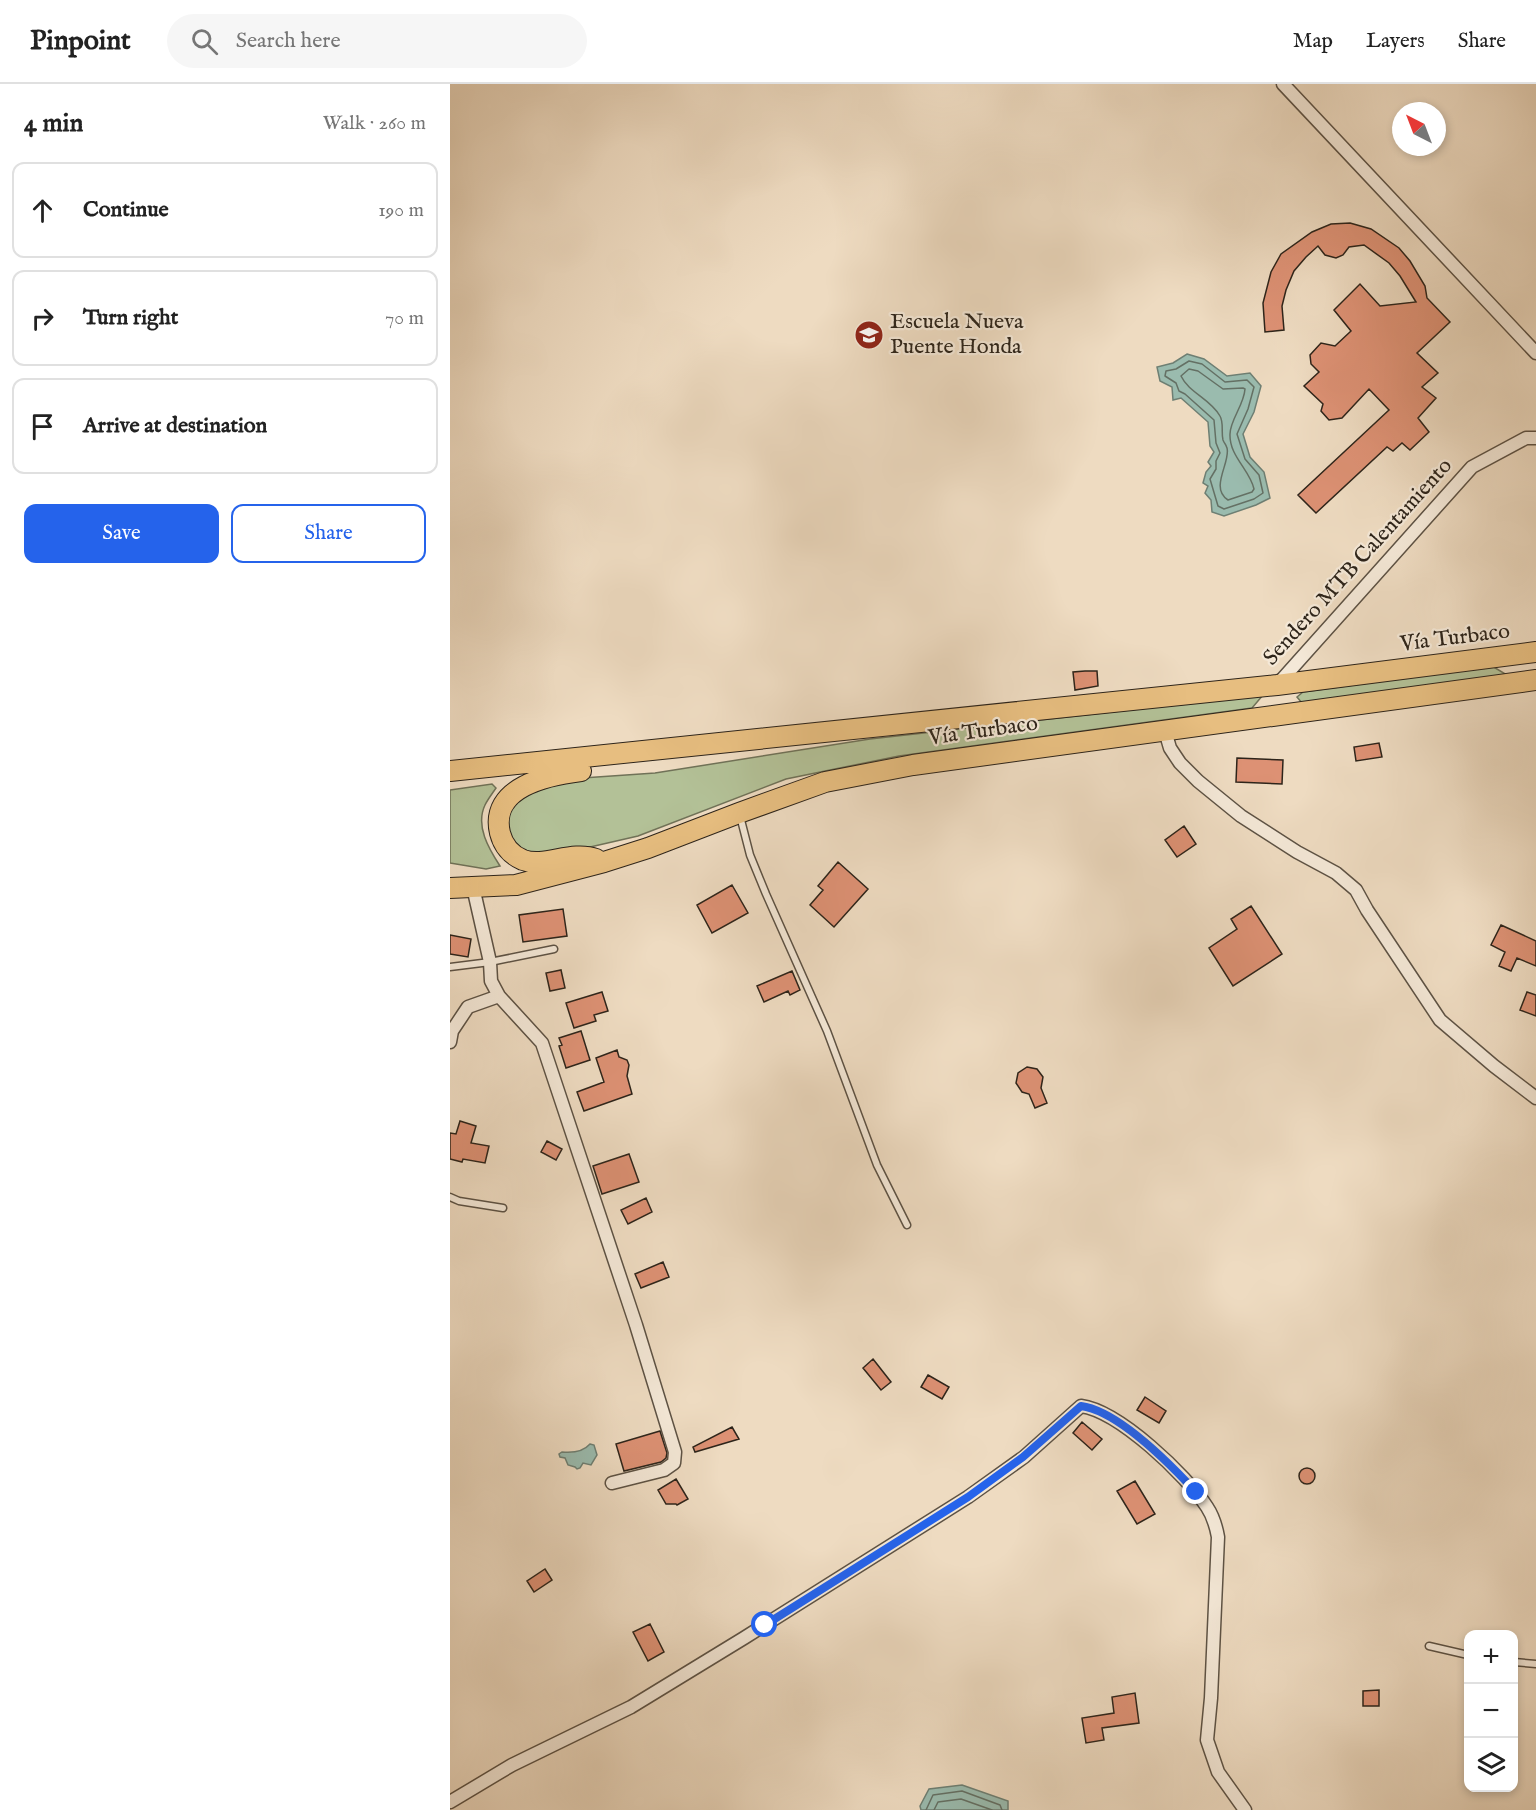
<!DOCTYPE html>
<meta charset="utf-8">
<style>
:root{--surface:#fff;--page:#f6f6f6;--text:#222;--muted:#767676;--line:#e0e0e0;--accent:#2563eb}
body{margin:0;font-family:"IM FELL English",serif;background:var(--page);color:var(--text)}
.controls{position:absolute;right:18px;bottom:18px;display:grid;overflow:hidden;border-radius:12px;box-shadow:0 3px 9px #0003}
.controls button{width:54px;height:54px;display:grid;place-items:center;padding:0;border:0;border-bottom:2px solid var(--line);background:var(--surface);color:var(--text);font:30px sans-serif}
.compass{position:absolute;left:942px;top:18px;width:54px;height:54px;border-radius:50%;background:var(--surface);box-shadow:0 3px 9px #0003;rotate:318deg}
.stop{position:absolute;width:18px;height:18px;margin:-14px;border:4px solid #2563eb;border-radius:50%;background:#fff}
.stop.end{background:#2563eb;border-color:#fff;box-shadow:0 2px 6px #0008}
.list{margin:0;padding:0;list-style:none}
h2{display:flex;justify-content:space-between;align-items:center;height:78px;margin:0;padding:0 24px;font-size:26px}
h2 small{font-size:20px;font-weight:400;color:var(--muted)}
.list li{display:grid;grid-template-columns:39px 1fr auto;gap:18px;align-items:center;box-sizing:border-box;height:96px;margin:0 12px 12px;padding:0 12px;border:2px solid var(--line);border-radius:12px}
.list b{display:block;font-size:22px;white-space:nowrap}
.list em{font-size:20px;font-style:normal;color:var(--muted)}
.actions{display:flex;gap:12px;padding:18px 24px}
.actions a{flex:1;padding:14px 0;border:2px solid var(--accent);border-radius:12px;text-align:center;font-size:21px;color:var(--accent)}
.actions .main{background:var(--accent);color:#fff}
.icon{flex:none;width:33px;height:33px;fill:none;stroke:currentColor;stroke-width:2;stroke-linecap:round;stroke-linejoin:round}
.map{position:relative;flex:none;width:1086px;height:1726px;overflow:hidden}
header{display:flex;align-items:center;gap:36px;box-sizing:border-box;height:84px;padding:0 30px;background:var(--surface);border-bottom:2px solid var(--line)}
header strong{font-size:28px}
nav{display:flex;gap:33px;margin-inline-start:auto;font-size:21px}
.search{width:420px;height:54px;background:var(--page);display:flex;align-items:center;gap:15px;box-sizing:border-box;padding:0 21px;border-radius:33px;color:var(--muted);font-size:22px}
main{display:flex}
aside{flex:1;background:var(--surface)}
.map>svg:first-child{display:block}
</style>
<header>
<strong>Pinpoint</strong>
<div class="search"><svg class="icon" aria-label="search" viewBox="0 0 24 24"><circle cx="10" cy="10" r="6"/><path d="M15 15l6 6"/></svg>Search here</div>
<nav><a>Map</a><a>Layers</a><a>Share</a></nav>
</header>
<main>
<aside>
<h2>4 min<small>Walk · 260 m</small></h2>
<ul class="list">
<li><svg class="icon" aria-label="ahead" viewBox="0 0 24 24"><path d="M12 20V5M6 11l6-6 6 6"/></svg><div><b>Continue</b></div><em>190 m</em></li>
<li><svg class="icon" aria-label="right" viewBox="0 0 24 24"><path d="M7 20v-9h11M14 6l5 5-5 5"/></svg><div><b>Turn right</b></div><em>70 m</em></li>
<li><svg class="icon" aria-label="arrive" viewBox="0 0 24 24"><path d="M6 21V4h12l-3 4 3 4H6"/></svg><div><b>Arrive at destination</b></div></li>
</ul>
<div class="actions"><a class="main">Save</a><a>Share</a></div>
</aside>
<div class="map">
<svg width="1086" height="1726" viewBox="0 0 1086 1726">
<rect width="100%" height="100%" fill="#eedbc1"/>
<filter id="stains"><feTurbulence type="fractalNoise" baseFrequency=".00333" numOctaves="4"/><feColorMatrix values="0 0 0 0 .2 0 0 0 0 .09 0 0 0 0 .02 0 0 0 .5 -.17"/></filter>
<radialGradient id="worn" r=".72"><stop offset=".6" stop-color="#630" stop-opacity="0"/><stop offset="1" stop-color="#630" stop-opacity=".3"/></radialGradient>
<!-- green -->
<path fill="#b3c197" stroke="#707258" stroke-width="1.5" d="M1042 582 1057 591 852 619 847 613 853 608Z
M813 611 802 624 449 672 385 685 336 695 188 752 101 772H81L65 759 57 747 56 731 68 715 90 702 118 695 205 689 420 655Z
M42 700 46 704C42 710 38 715 35 721 25 742 39 765 50 782L36 785 0 779V706Z"/>
<!-- water -->
<path fill="#9abbae" stroke="#6e7f73" stroke-width="1.5" d="M737 270 754 275 777 292 800 289 811 302 804 328 793 350 800 373 814 388 820 414 806 421 774 432 762 428 761 416 755 409 758 402 753 399 756 388 761 382 758 378 764 368 760 362 758 338 731 314 723 316 722 303 710 297 707 283 723 279Z
M140 1360 144 1361 147 1371 141 1381 133 1379 130 1384 127 1385 125 1383 118 1381 115 1374 110 1373 109 1370 112 1368C122 1369 133 1368 140 1360Z
M512 1701 558 1717V1726H471L470 1722 479 1705Z"/>
<g fill="none" stroke-linecap="round" stroke-linejoin="round">
<!-- shore -->
<path stroke="#647064" stroke-width="1.5" d="M739 277 752 280 775 298 797 296 804 303 798 325 787 350 795 375 809 391 813 409 804 415 774 425 768 422 760 395 766 385V377L770 369 766 359 764 336 735 310 729 307 726 299 715 292 716 287 726 285Z
M739 285 748 287 773 305 793 304 795 305C794 321 780 336 780 350 779 372 800 386 804 405L802 408 778 416C759 404 781 378 777 364 775 358 775 361 773 356 771 348 774 339 770 332 761 315 739 309 731 292Z
M476 1726 483 1711 512 1707 550 1721 552 1726
M484 1726 488 1718 511 1715 542 1726"/>
</g>
<!-- building -->
<path fill="#dd9174" stroke="#2d241a" stroke-width="1.5" d="M900 139 921 145 949 164 960 177 975 202 977 214 1000 238 967 269 988 289 972 303 986 314 968 334 979 348 960 366 952 359 943 367 937 363 866 429 848 411 939 326 919 305 892 334 879 336 871 327 873 320 854 302 869 288 861 280 860 271 871 259 885 262 901 247 884 226 910 200 930 222 966 218 950 192 939 179 914 161 899 163 893 171 886 174 875 171 868 162 856 173 844 187 836 206 832 222 834 246 815 248 813 219 821 188 831 170 862 148 881 140Z
M635 587H647L648 602 625 606 623 588Z
M929 659 932 673 906 677 904 663Z
M787 674 833 676 832 700 786 698Z
M734 742 746 760 727 773 715 756Z
M388 778 418 805 384 843 360 821 373 806 368 802Z
M282 801 298 829 262 849 247 821Z
M801 822 832 870 783 902 759 864 787 845 781 835Z
M113 825 117 852 73 858 69 831Z
M1051 841 1086 857V882L1067 874 1061 887 1049 882 1055 868 1041 861Z
M0 851 21 855 18 873 0 870Z
M111 886 115 904 100 907 96 889Z
M342 887 350 906 340 911 338 907 314 918 307 902Z
M152 908 158 927 144 931 146 937 124 944 116 919Z
M1077 908 1086 911V932L1070 926Z
M131 947 140 976 116 984 109 962 112 961 109 954Z
M167 966 169 973 177 976 179 981 177 992 182 1010 134 1027 127 1008 154 998 146 974Z
M577 983 587 985 593 993 591 1004 597 1019 585 1024 579 1010 572 1008 566 999 568 989Z
M10 1037 26 1042 21 1059 39 1062 35 1079 13 1075 12 1078 0 1075V1049L6 1050Z
M97 1057 112 1065 106 1076 91 1068Z
M179 1070 189 1098 152 1110 143 1082Z
M196 1114 202 1128 178 1140 171 1126Z
M213 1178 219 1193 191 1204 185 1190Z
M423 1275 441 1298 431 1306 413 1284Z
M478 1291 499 1303 492 1315 471 1303Z
M695 1313 716 1327 709 1339 687 1326Z
M632 1338 652 1355 642 1366 623 1349Z
M282 1343 289 1355 245 1368 243 1363Z
M210 1347 217 1369 216 1374 211 1378 174 1387 166 1360Z
M849 1392a8 8 0 1 1 16 0a8 8 0 1 1-16 0Z
M226 1395 238 1415 227 1421 226 1420H216L208 1406Z
M685 1397 705 1430 687 1440 667 1407Z
M95 1485 102 1496 84 1508 77 1497Z
M200 1540 214 1568 198 1577 183 1548Z
M929 1606V1622H913V1607Z
M685 1609 689 1639 652 1644 654 1656 636 1659 632 1634 664 1629 662 1613Z"/>
<g fill="none" stroke-linecap="round" stroke-linejoin="round">
<!-- service casing -->
<g stroke="#5d5244" stroke-width="9">
<path id="service" d="M290 732 300 771 316 810 377 947 427 1081 457 1141
M0 883 40 878 104 865
M0 1113 9 1117 53 1124
M979 1562 1018 1571
M1064 1578 1086 1580"/>
</g>
<!-- minor casing -->
<g stroke="#5d5244" stroke-width="15">
<path id="minor" d="M833 0 1086 269
M827 601 1022 383 1076 354H1086
M715 647 720 664 730 679 748 697 791 732 847 768 886 789 906 806 917 826 990 936 1044 982 1086 1014
M23 803 40 878 41 897 49 912 92 959 186 1241 225 1368 224 1379 214 1386 162 1399
M0 958 2 947 18 923 49 912
M0 1718 62 1681 181 1623 294 1554 518 1413 574 1373 631 1322C669 1327 736 1391 757 1423 763 1432 766 1442 768 1453L761 1614 757 1656 768 1688 795 1726"/>
</g>
<!-- trunk casing -->
<g stroke="#2d241a" stroke-width="22">
<path id="trunk" d="M0 687 827 601 1086 568
M131 687C98 691 39 703 50 749 53 761 61 771 73 776 95 784 121 766 146 775
M0 804 66 801 154 778 198 764 289 729 375 698 463 681 1086 596"/>
</g>
<!-- service -->
<use href="#service" stroke="#f4e8d7" stroke-width="6"/>
<!-- minor -->
<use href="#minor" stroke="#f4e8d7" stroke-width="12"/>
<!-- trunk -->
<use href="#trunk" stroke="#e7be80" stroke-width="20"/>
</g>
<g fill="none" stroke-linecap="round" stroke-linejoin="round">
<!-- route -->
<path stroke="#2563eb" stroke-width="8" d="M315 1541 518 1413 573 1373 631 1322C668 1327 721 1381 746 1408"/>
</g>
<!-- icons -->
<defs>
<g id="school-disc" transform="scale(1.5)"><circle r="9.5" fill="#8f2418" stroke="#f4e8d7"/><path d="M0-5L7-2L0 1L-7-2ZM-4 1L0 2.5L4 1V4Q0 6-4 4Z" fill="#fff"/></g>
</defs>
<g fill-rule="evenodd">
<use href="#school-disc" x="419" y="251"/>
</g>
<g text-anchor="middle" dominant-baseline="central" stroke-width="4.5" stroke-linejoin="round" paint-order="stroke">
<!-- poi labels -->
<g font-size="22" fill="#2d241a" stroke="#f4e8d7" text-anchor="start">
<text x="440" y="238">Escuela Nueva<tspan x="440" dy="25">Puente Honda</tspan></text>
</g>
<!-- street labels -->
<g font-size="22" fill="#2d241a" stroke="#f4e8d7">
<text transform="translate(908 478) rotate(-48)">Sendero MTB Calentamiento</text>
<text transform="translate(1005 554) rotate(-7)">Vía Turbaco</text>
<text transform="translate(533 647) rotate(-8)">Vía Turbaco</text>
</g>
</g>
<rect width="100%" height="100%" filter="url(#stains)"/>
<rect width="100%" height="100%" fill="url(#worn)"/>
</svg>
<div class="controls">
<button>+</button>
<button>−</button>
<button><svg class="icon" aria-label="layers" viewBox="0 0 24 24"><path d="M12 4l9 5-9 5-9-5zM3 14l9 5 9-5"/></svg></button>
</div>
<svg class="compass" viewBox="-18 -18 36 36"><path d="M0-13l5 13h-10z" fill="#e53935"/><path d="M0 13l5-13h-10z" fill="#767676"/></svg>
<div class="stop" style="left:315px;top:1541px"></div>
<div class="stop end" style="left:746px;top:1408px"></div>
</div>
</main>
